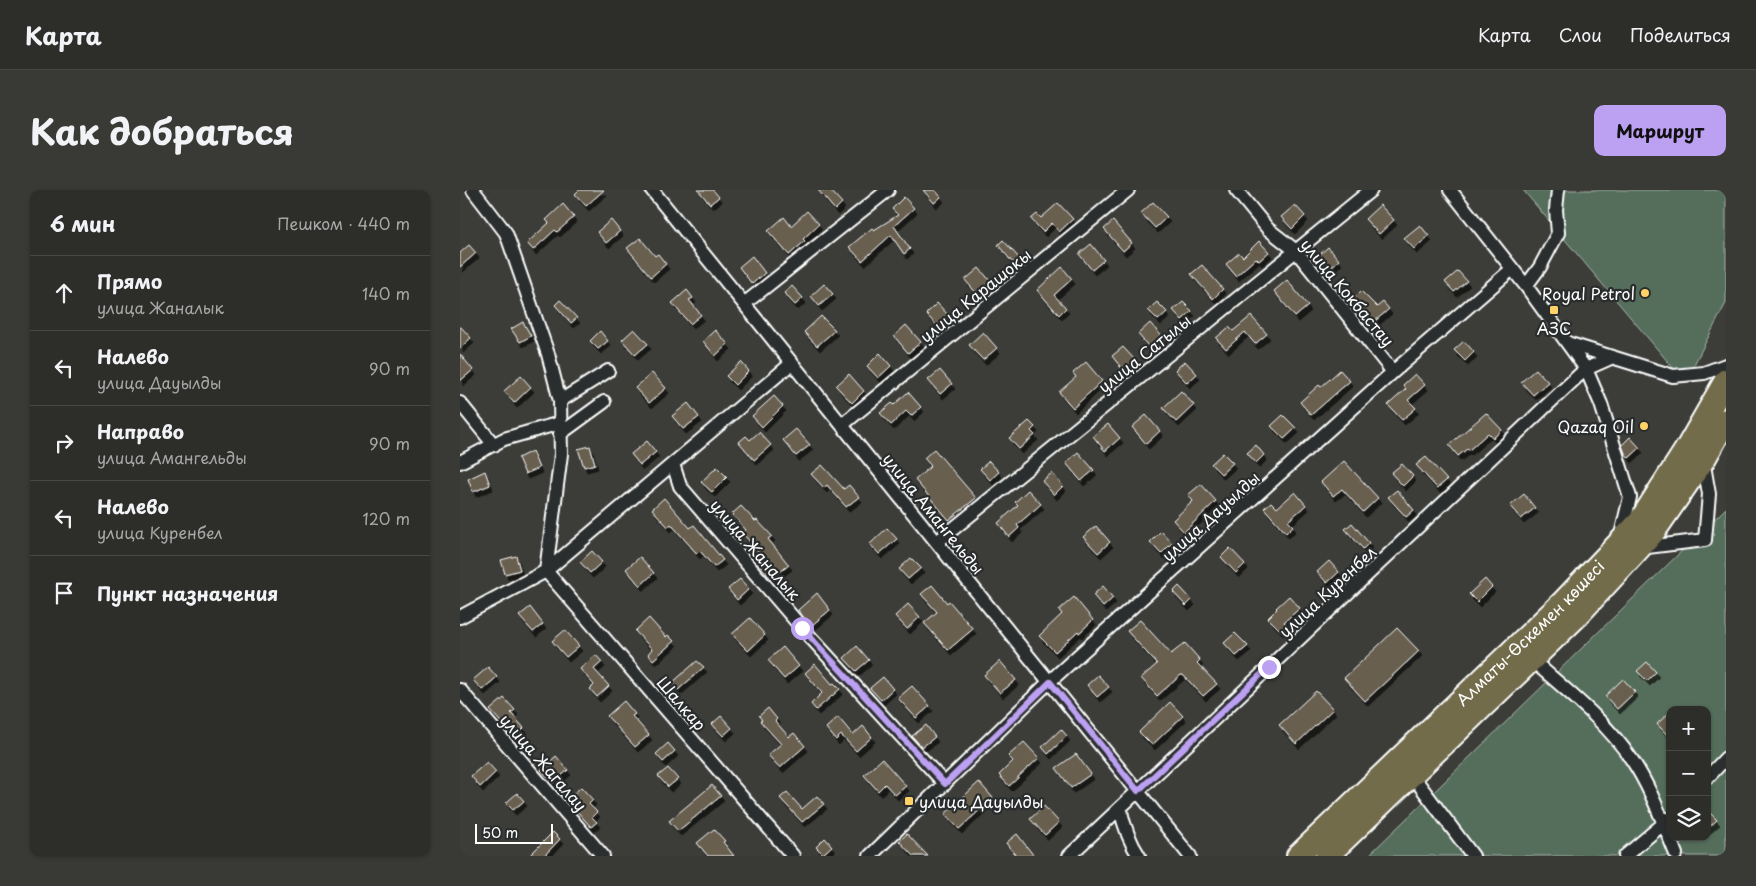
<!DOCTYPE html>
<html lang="ru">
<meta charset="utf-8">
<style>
:root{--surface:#2d2d2a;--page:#393936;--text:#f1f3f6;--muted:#a7a8a8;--line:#484947;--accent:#bca0f2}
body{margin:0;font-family:"Playpen Sans",sans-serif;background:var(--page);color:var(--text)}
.controls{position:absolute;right:15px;bottom:15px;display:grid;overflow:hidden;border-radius:10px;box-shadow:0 1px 4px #0004}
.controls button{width:45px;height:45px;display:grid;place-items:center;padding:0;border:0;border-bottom:1px solid var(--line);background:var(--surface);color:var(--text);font:25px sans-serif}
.scale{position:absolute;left:15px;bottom:12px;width:78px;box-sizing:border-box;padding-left:5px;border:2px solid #fff;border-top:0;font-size:14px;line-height:18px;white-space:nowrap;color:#fff;-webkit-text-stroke:4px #2a2d2e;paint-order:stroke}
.stop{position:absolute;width:15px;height:15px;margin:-11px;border:4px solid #bca0f2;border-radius:50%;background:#fff}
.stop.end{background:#bca0f2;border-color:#fff;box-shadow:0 1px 5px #0008}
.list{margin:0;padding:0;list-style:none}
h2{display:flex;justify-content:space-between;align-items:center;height:65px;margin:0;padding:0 20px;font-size:21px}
h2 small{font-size:16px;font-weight:400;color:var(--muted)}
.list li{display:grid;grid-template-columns:32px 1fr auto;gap:15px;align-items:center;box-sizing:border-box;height:75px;padding:0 20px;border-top:1px solid var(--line)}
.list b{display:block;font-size:19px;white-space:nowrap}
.list p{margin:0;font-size:16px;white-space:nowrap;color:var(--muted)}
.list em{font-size:16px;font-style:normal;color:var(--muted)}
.icon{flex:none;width:28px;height:28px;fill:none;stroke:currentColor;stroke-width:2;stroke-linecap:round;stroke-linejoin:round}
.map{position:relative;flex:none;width:1266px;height:666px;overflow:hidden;border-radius:10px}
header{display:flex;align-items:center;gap:30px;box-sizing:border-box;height:70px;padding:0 25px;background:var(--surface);border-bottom:1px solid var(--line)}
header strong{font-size:24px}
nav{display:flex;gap:28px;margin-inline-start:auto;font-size:18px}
.intro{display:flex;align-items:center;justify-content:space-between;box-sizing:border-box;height:120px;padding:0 30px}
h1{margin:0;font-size:35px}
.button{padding:12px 22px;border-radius:10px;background:var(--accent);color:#111;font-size:18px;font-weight:700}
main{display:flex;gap:30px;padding:0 30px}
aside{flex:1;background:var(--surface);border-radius:10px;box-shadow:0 1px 4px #0004}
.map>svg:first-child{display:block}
</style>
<header>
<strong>Карта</strong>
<nav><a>Карта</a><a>Слои</a><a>Поделиться</a></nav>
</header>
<div class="intro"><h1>Как добраться</h1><a class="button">Маршрут</a></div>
<main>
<aside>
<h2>6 мин<small>Пешком · 440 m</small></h2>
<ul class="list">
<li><svg class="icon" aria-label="ahead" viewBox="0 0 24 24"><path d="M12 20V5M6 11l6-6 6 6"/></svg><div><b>Прямо</b><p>улица Жаналык</p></div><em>140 m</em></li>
<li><svg class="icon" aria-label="left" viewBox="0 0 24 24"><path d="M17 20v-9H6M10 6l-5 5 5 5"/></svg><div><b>Налево</b><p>улица Дауылды</p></div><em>90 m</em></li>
<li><svg class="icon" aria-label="right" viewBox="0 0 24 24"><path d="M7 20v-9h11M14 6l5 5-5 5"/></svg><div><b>Направо</b><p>улица Амангельды</p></div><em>90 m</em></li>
<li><svg class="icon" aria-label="left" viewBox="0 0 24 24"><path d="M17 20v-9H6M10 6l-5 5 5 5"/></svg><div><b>Налево</b><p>улица Куренбел</p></div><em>120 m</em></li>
<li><svg class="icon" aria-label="arrive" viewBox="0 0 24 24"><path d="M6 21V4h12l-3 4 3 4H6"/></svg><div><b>Пункт назначения</b></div></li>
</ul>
</aside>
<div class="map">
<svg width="1266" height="666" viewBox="0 0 1266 666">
<defs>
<filter id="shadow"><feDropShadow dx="3" dy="5" stdDeviation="0" flood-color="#0009"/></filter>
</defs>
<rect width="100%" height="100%" fill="#3c3c38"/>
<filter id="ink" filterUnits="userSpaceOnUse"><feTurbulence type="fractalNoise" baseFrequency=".02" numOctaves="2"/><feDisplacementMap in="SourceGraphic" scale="10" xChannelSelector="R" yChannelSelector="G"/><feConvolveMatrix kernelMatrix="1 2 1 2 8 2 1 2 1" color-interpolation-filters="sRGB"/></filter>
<g filter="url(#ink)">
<!-- green -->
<path fill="#556e5b" stroke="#aab6ad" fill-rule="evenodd" d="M1063 0H1266V113L1225 192Z
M1266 318V666H908ZM1210 520H1247V647H1210Z"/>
<!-- building -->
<path fill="#675e4f" stroke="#fff" filter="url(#shadow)" d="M119 0H144L126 16 115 4Z
M238 0H253L259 7 250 14Z
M358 0H370L382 13 375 20Z
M463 0H475L481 7 474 13Z
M444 7 454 18 434 36 450 59 444 64 431 45 402 71 389 57 412 38 414 40 438 25 432 19Z
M693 12 707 27 695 38 681 23Z
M598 13 613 29 599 42 592 33 583 42 571 29 577 24 581 28Z
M103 14 114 27 97 42 95 40 73 60 67 53 89 33 86 30Z
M835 15 845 26 832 39 821 27Z
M920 15 934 30 919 44 905 29Z
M347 21 359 34 343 49 345 51 329 65 308 41 324 27 331 36Z
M151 30 160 41 146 53 137 42Z
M653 31 672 53 663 61 644 39Z
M960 35 969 46 954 59 944 48Z
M180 48 195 66 198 64 206 74 191 87 167 58Z
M543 50 559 68 553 73 538 55Z
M799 51 809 62 799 71 796 68 776 86 766 74 779 63 783 67Z
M631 54 644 70 632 80 619 64Z
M9 55 16 63 0 77V63Z
M868 57 879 70 869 79 858 66Z
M292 66 305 83 292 94 279 77Z
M742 75 763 99 753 109 731 84Z
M602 77 612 89 594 105 606 118 599 125 577 100Z
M519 78 533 94 519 106 505 90Z
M998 81 1007 91 994 102 985 92Z
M827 90 848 116 835 127 814 101Z
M364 94 373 104 359 116 351 106Z
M332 96 343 108 335 115 324 103Z
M227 100 233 108 229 110 241 125 230 134 212 113Z
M901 101 917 117 923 112 929 119 914 132 902 119 900 121 891 111Z
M100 110 117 128 111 133 95 115Z
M697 112 707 122 698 130 688 120Z
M723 112 732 121 722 130 713 120Z
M477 113 489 126 478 137 466 124Z
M361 126 375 140 357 156 344 142Z
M791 126 807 144 795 154 785 142 766 159 756 148 769 137 773 141Z
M63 132 71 146 60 152 51 139Z
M690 133 705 150 692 161 678 144Z
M446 135 461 152 448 163 434 146Z
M0 136 11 148 0 158Z
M174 139 188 154 175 165 162 150Z
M255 140 268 154 255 166 243 151Z
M140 141 148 151 138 159 130 151Z
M523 142 537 158 523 170 509 155Z
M1004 151 1014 162 1005 171 994 160Z
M663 157 675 170 663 180 652 166Z
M420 163 431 176 418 188 407 176Z
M0 164 13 180 0 191Z
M725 171 737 184 727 193 715 180Z
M281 172 289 181 275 195 266 186Z
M626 172 642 191 613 218 599 202 616 187 613 183Z
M1076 179 1088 192 1073 205 1061 192Z
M480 180 492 194 480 204 468 190Z
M880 180 890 191 851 225 840 212 859 195 861 197Z
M192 183 206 198 189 213 175 198Z
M389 184 404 201 392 213 376 196Z
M955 184 965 195 948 210 956 218 942 230 928 215 946 199 943 195Z
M61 186 71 197 54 213 44 201Z
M721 201 734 215 716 232 703 218Z
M448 202 461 217 451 226 446 221 431 235 420 223 432 213 434 215Z
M314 206 323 216 302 237 292 226Z
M228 213 239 227 223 239 212 226Z
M1026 223 1042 240 1033 248 1028 243 1009 260 1007 259 998 266 989 255Z
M686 225 700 241 686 254 672 237Z
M823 225 836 238 824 249 811 236Z
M569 231 575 237 571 241 575 245 559 259 549 248Z
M648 234 660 248 645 261 633 246Z
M336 239 350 255 336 266 323 250Z
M299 242 311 255 294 270 279 252 286 246 290 250Z
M1170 247 1180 258 1169 268 1165 263 1162 255Z
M187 251 196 262 180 275 171 264Z
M796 255 804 265 796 273 787 263Z
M130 256 135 274 124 277 118 259Z
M474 259 516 308 489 330 455 290 471 276 464 268Z
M72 261 79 278 65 284 58 268Z
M618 262 634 280 621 291 606 273Z
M763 263 773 273 761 284 751 274Z
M966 267 987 290 977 298 956 275Z
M529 271 539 282 530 290 520 279Z
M884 271 918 308 903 322 882 299 873 306 861 292Z
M942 274 953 286 943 296 931 283Z
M362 275 384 299 389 295 399 307 386 317 367 295 364 298 351 284Z
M257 277 267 287 252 302 241 292Z
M25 281 30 295 13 302 8 289Z
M592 283 603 296 594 305 582 291Z
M741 294 756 311 724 342 713 330 733 311 728 305Z
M568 300 581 314 557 335 559 338 549 347 538 333 558 315 555 312Z
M937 300 954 320 946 327 928 307Z
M835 302 846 315 828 331 833 336 826 343 804 318 811 312 817 318Z
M1064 304 1075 318 1061 329 1050 316Z
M204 308 230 338 234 335 263 370 254 377 240 361 237 364 211 334 208 337 192 319Z
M281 316 295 331 297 330 312 346 308 349 329 375 311 389 298 373 304 368 282 343 286 340 272 324Z
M892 333 909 353 903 359 885 339Z
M636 336 650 352 638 363 623 347Z
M427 338 437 349 419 364 410 354Z
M701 341 712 353 701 364 690 352Z
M770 358 785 374 776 383 761 367Z
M132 361 142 372 130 383 120 372Z
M56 366 60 380 45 384 41 370Z
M180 367 194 383 180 396 166 379Z
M451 368 461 378 448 389 439 379Z
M869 371 879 382 867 393 857 382Z
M280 389 289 399 277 410 268 399Z
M1025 389 1032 397 1017 412 1009 404Z
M472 395 487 413 489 411 513 439 488 460 464 433 477 422 461 404Z
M643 396 653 408 643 417 633 405Z
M719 396 732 410 726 416 713 402Z
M357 403 370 420 351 436 338 420Z
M829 406 840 418 824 432 827 435 821 441 808 428 817 419 816 418Z
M614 407 633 430 619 443 618 441 595 462 579 446 602 424 599 420Z
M448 414 460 427 447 439 435 426Z
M70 417 83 434 73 442 59 426Z
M189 428 206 447 208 445 214 451 193 470 188 464 192 459 175 441Z
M290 428 305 445 288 461 272 444Z
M680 430 711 464 725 453 740 470 737 473 757 494 743 506 723 485H721L697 506 681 488 697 474 667 441Z
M937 438 959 461 905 511 884 488Z
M105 440 119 456 106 467 92 451Z
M775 443 788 456 776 466 764 453Z
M397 456 409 470 396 481 384 468Z
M323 457 339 476 324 489 308 470Z
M136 465 142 472 134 479 149 496 137 507 130 499 134 495 120 479Z
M237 471 244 477 218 500 212 493Z
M540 471 556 490 540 503 524 485Z
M1187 472 1196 482 1187 491 1177 481Z
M355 474 372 494 374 493 380 499 356 520 351 514 362 503 345 483Z
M28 477 37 487 22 500 13 490Z
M638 485 649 497 637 507 627 495Z
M423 487 433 499 421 510 410 498Z
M1163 489 1175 502 1157 519 1145 506Z
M452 496 470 516 456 528 438 508Z
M856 501 873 519 836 554 819 535Z
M44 508 55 520 51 523 64 538 52 548 46 540 47 539 30 520Z
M164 511 175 524 172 526 189 545 175 557 147 526Z
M710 512 723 526 692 555 679 542Z
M308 518 317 529 315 531 329 547 334 543 345 556 320 578 308 565 321 554 300 531 302 530 299 526Z
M1210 522V548L1197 534Z
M261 526 272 538 263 546 252 534Z
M378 527 393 545 403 536 412 547 396 561 381 545 376 550 366 538Z
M466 535 475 547 462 557 452 546Z
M601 539 607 546 588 564 582 557Z
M564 552 579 568 558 587V588L549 596 539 585 553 571 548 566Z
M208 553 215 561 203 572 196 564Z
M616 564 631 584 611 598 596 578Z
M96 566 108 580 93 593 81 580Z
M422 569 446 596 435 605 425 594 418 601 404 585Z
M27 572 36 582 20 597 11 586Z
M208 578 218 589 208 597 198 586Z
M519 592 533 608 499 639 485 624Z
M252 595 261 606 218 641 209 631Z
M121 597 133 610 129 614 137 622 132 627 137 632 131 637 107 610Z
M327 602 342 619 357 606 364 614 342 632 320 608Z
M57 603 64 611 53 620 46 613Z
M584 616 599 632 585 645 570 629Z
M1247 620 1257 630 1247 639Z
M254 639 265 651 263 652 274 666H248L237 653Z
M93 642 100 649 84 666H69Z
M447 644 468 666H453L439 651Z
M557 644 574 666H556L546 653Z
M365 648 372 656 363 664 356 657Z"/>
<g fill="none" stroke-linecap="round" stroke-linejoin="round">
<!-- street casing -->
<g stroke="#fff" stroke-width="16">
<path id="street" d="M13 0 46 43 88 164 100 211 101 264 86 381 333 666
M192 0 730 666
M776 0 808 39 836 61 933 182
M990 0 1066 96 1126 179 1141 214 1170 307 1160 349
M1066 96 1080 77 1098 43 1096 20 1098 0
M284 114 428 0
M1107 153 1213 186 1244 183 1266 175
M100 211 148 181
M0 213 34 255
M382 235 668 0
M100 244 144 212
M0 272 44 249 100 233
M213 274 220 296 342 438 485 594
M477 352 911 0
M1179 358 1245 350 1249 304 1245 281
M0 427 86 381 332 173
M1072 470C1107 501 1146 531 1172 570 1191 598 1203 633 1216 664
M0 500 143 666
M952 585 1013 666
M1247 588 1266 568
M660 618C664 636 669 651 679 666
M410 666 589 492 933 182 1052 79
M609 666 1118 186 1126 179 1153 167
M1165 666 1209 629"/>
</g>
<!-- highway casing -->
<g stroke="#fff" stroke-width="26">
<g id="highway">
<path id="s1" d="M838 666 1102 413 1180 331 1227 258 1266 190"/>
<path d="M867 666 1116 427 1193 343 1244 269 1266 230"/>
</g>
</g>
<!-- street -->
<use href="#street" stroke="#2a2d2e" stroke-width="12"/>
<!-- highway -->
<use href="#highway" stroke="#736c4b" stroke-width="22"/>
</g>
</g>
<g fill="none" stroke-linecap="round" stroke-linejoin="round" filter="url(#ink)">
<!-- route -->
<path stroke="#bca0f2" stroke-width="6" d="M342 438 485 594 590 492 678 601 809 477"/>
</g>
<!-- markers -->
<g fill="#ffd166" stroke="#2a2d2e" stroke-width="2">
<circle cx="1185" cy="103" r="5"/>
<rect x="1089" y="115" width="10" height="10" rx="2.5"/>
<circle cx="1184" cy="236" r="5"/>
<rect x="444" y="606" width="10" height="10" rx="2.5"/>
</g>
<g text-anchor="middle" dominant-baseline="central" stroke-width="4.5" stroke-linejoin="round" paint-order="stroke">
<!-- street labels -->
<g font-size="16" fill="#fff" stroke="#2a2d2e">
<text transform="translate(888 102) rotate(50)">улица Кокбастау</text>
<text transform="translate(515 105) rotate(-39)">улица Карашокы</text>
<text transform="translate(684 163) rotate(-39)">улица Сатылы</text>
<text transform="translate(474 323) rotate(51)">улица Амангельды</text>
<text transform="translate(750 326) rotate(-42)">улица Дауылды</text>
<text transform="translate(296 359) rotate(49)">улица Жаналык</text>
<text transform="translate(867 401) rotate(-43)">улица Куренбел</text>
<text stroke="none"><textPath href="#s1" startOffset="322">Алматы-Өскемен көшесі</textPath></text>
<text transform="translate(222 513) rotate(49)">Шалкар</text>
<text transform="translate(84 572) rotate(49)">улица Жагалау</text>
</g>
<!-- poi labels -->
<g font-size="16" fill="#fff" stroke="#2a2d2e" text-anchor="end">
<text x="1175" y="103">Royal Petrol</text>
<text x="1094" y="138" text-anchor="middle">АЗС</text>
<text x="1174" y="236">Qazaq Oil</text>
<text x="459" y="611" text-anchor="start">улица Дауылды</text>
</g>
</g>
</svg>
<div class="controls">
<button>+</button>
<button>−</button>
<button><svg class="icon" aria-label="layers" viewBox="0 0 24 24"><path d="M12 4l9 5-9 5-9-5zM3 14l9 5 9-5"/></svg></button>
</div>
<div class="scale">50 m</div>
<div class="stop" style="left:342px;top:438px"></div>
<div class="stop end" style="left:809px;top:477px"></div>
</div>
</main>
